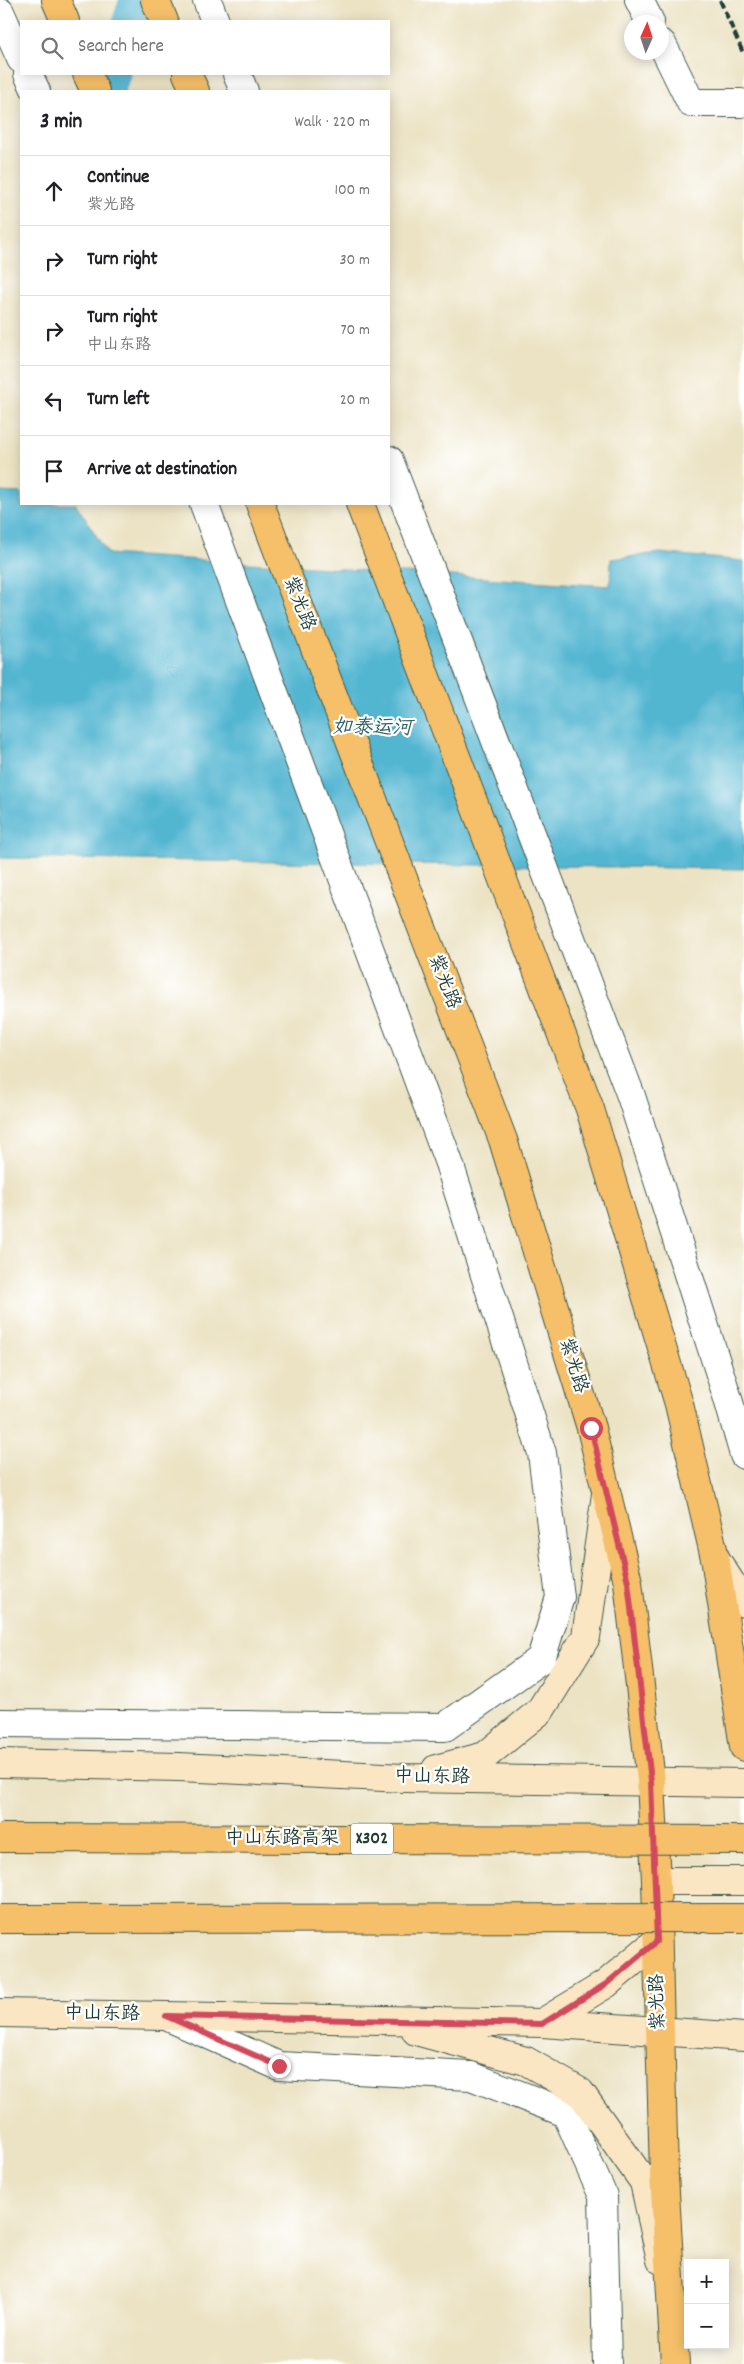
<!DOCTYPE html>
<meta charset="utf-8">
<style>
:root{--surface:#fff;--page:#f6f6f6;--text:#202124;--muted:#757577;--line:#e0e0e0}
body{margin:0;font-family:Dekko,"LXGW WenKai TC",sans-serif;background:var(--page);color:var(--text)}
.controls{position:absolute;right:15px;bottom:15px;display:grid;overflow:hidden;border-radius:0px;box-shadow:0 2px 12px #0003}
.controls button{width:45px;height:45px;display:grid;place-items:center;padding:0;border:0;border-bottom:1px solid var(--line);background:var(--surface);color:var(--text);font:25px sans-serif}
.compass{position:absolute;left:624px;top:15px;width:45px;height:45px;border-radius:50%;background:var(--surface);box-shadow:0 2px 12px #0003;rotate:3deg}
.stop{position:absolute;width:15px;height:15px;margin:-11px;border:4px solid #d1495b;border-radius:50%;background:#fff}
.stop.end{background:#d1495b;border-color:#fff;box-shadow:0 1px 5px #0008}
.list{margin:0;padding:0;list-style:none}
h2{display:flex;justify-content:space-between;align-items:center;height:65px;margin:0;padding:0 20px;font-size:21px}
h2 small{font-size:16px;font-weight:400;color:var(--muted)}
.list li{display:grid;grid-template-columns:32px 1fr auto;gap:15px;align-items:center;box-sizing:border-box;height:70px;padding:0 20px;border-top:1px solid var(--line)}
.list b{display:block;font-size:19px;white-space:nowrap}
.list p{margin:0;font-size:16px;white-space:nowrap;color:var(--muted)}
.list em{font-size:16px;font-style:normal;color:var(--muted)}
.icon{flex:none;width:28px;height:28px;fill:none;stroke:currentColor;stroke-width:2;stroke-linecap:round;stroke-linejoin:round}
.map{position:relative;flex:none;width:744px;height:2364px;overflow:hidden}
.search{position:absolute;background:var(--surface);box-shadow:0 2px 12px #0003;left:20px;top:20px;width:370px;height:55px;display:flex;align-items:center;gap:12px;box-sizing:border-box;padding:0 18px;border-radius:0px;color:var(--muted);font-size:19px}
.panel{position:absolute;background:var(--surface);box-shadow:0 2px 12px #0003;left:20px;top:90px;width:370px;height:415px;border-radius:0px}
.map>svg:first-child{display:block}
</style>
<div class="map">
<svg width="744" height="2364" viewBox="0 0 744 2364">
<rect width="100%" height="100%" fill="#fff"/>
<filter id="ink" filterUnits="userSpaceOnUse"><feTurbulence type="fractalNoise" baseFrequency=".02" numOctaves="2"/><feDisplacementMap in="SourceGraphic" scale="10" xChannelSelector="R" yChannelSelector="G"/><feConvolveMatrix kernelMatrix="1 2 1 2 8 2 1 2 1" color-interpolation-filters="sRGB"/></filter>
<filter id="wash" filterUnits="userSpaceOnUse"><feTurbulence type="fractalNoise" baseFrequency=".0096" numOctaves="4" result="noise"/><feDisplacementMap in="SourceGraphic" scale="20" xChannelSelector="R" yChannelSelector="G"/><feGaussianBlur stdDeviation="1.12" result="paint"/><feColorMatrix in="noise" values="0 0 0 0 0 0 0 0 0 0 0 0 0 0 0 0 0 1.4 0 .05"/><feComposite in="paint" operator="in"/></filter>
<g filter="url(#wash)">
<rect width="100%" height="100%" fill="#ece3c4"/>
<!-- water -->
<path fill="#53b6d1" stroke="#397a82" d="M0 492 21 493V504H76L108 554 610 586 611 559 660 553 744 561V869L0 858Z"/>
<g fill="none" stroke-linecap="round" stroke-linejoin="round">
<!-- canal -->
<path stroke="#53b6d1" stroke-width="35" d="M130 21 137 0
M107 91 113 74"/>
</g>
</g>
<g filter="url(#ink)">
<g fill="none" stroke-linecap="round" stroke-linejoin="round">
<!-- street casing -->
<g stroke="#3e564a" stroke-width="30">
<path id="street" d="M207 0 215 21
M639 0 650 22
M0 12 21 59
M662 44 691 103H741
M28 74 36 91
M237 74 244 91
M389 460 631 1096 728 1399 744 1455
M0 1723 445 1727 541 1659 560 1597 542 1453 449 1163 204 504
M166 2016 279 2066 471 2076 566 2113 603 2196 607 2364"/>
</g>
<!-- secondary casing -->
<g stroke="#3e564a" stroke-width="30">
<path id="secondary" d="M715 1558 744 1603
M0 1763 179 1767 404 1778 744 1783
M436 1769 485 1756 540 1711 586 1637 606 1494
M656 1881H744
M0 2013 542 2023 744 2037
M542 2023 606 1984 657 1941
M416 2031 526 2061 580 2092 644 2182 661 2260"/>
</g>
<!-- primary casing -->
<g stroke="#3e564a" stroke-width="30">
<path id="primary" d="M56 0 65 21
M155 0 164 21
M87 74 95 91
M187 74 195 91
M260 504 503 1140 591 1428 628 1582 651 1781 656 1881 664 2175 675 2364
M360 504 590 1109 679 1404 715 1558 744 1747"/>
</g>
<!-- street -->
<use href="#street" stroke="#fff" stroke-width="28"/>
<!-- secondary -->
<use href="#secondary" stroke="#fbe6c4" stroke-width="28"/>
<!-- primary -->
<use href="#primary" stroke="#f6c06b" stroke-width="28"/>
<!-- rail -->
<path stroke="#1f3d34" stroke-width="4" stroke-dasharray="8 4" stroke-linecap="butt" d="M720 0 744 55"/>
<!-- highway-bridge casing -->
<g stroke="#3e564a" stroke-width="30" stroke-linecap="butt">
<path id="highway-bridge" d="M0 1838 744 1840
M0 1919 744 1918"/>
</g>
<!-- highway-bridge -->
<use href="#highway-bridge" stroke="#f6c06b" stroke-width="28"/>
</g>
</g>
<g fill="none" stroke-linecap="round" stroke-linejoin="round" filter="url(#ink)">
<!-- route -->
<path stroke="#d1495b" stroke-width="6" d="M279 2066 166 2016 542 2024 606 1984 657 1941 651 1781 628 1582 591 1428"/>
</g>
<g text-anchor="middle" dominant-baseline="central" stroke-width="4.5" stroke-linejoin="round" paint-order="stroke">
<!-- shield labels -->
<rect fill="#fff" stroke="#627771" stroke-width="1" x="351" y="1823.5" width="42" height="31" rx="4"/>
<g font-size="18" font-weight="bold" fill="#1f3d34">
<text x="372" y="1839">X302</text>
</g>
<!-- street labels -->
<g font-size="19" fill="#1f3d34" stroke="#fff">
<text transform="translate(298 604) rotate(69)">紫光路</text>
<text transform="translate(443 982) rotate(69)">紫光路</text>
<text transform="translate(572 1366) rotate(73)">紫光路</text>
<text transform="translate(432 1778) rotate(1)">中山东路</text>
<text x="282" y="1839">中山东路高架</text>
<text transform="translate(659 2002) rotate(-92)">紫光路</text>
<text transform="translate(102 2015) rotate(1)">中山东路</text>
</g>
<!-- water labels -->
<g font-size="20" font-style="italic" fill="#2f6163" stroke="#fff">
<text transform="translate(372 729) rotate(1)">如泰运河</text>
</g>
</g>
</svg>
<div class="controls">
<button>+</button>
<button>−</button>
</div>
<svg class="compass" viewBox="-18 -18 36 36"><path d="M0-13l5 13h-10z" fill="#e53935"/><path d="M0 13l5-13h-10z" fill="#757577"/></svg>
<div class="stop" style="left:591px;top:1428px"></div>
<div class="stop end" style="left:279px;top:2066px"></div>
<div class="search"><svg class="icon" aria-label="search" viewBox="0 0 24 24"><circle cx="10" cy="10" r="6"/><path d="M15 15l6 6"/></svg>Search here</div>
<section class="panel">
<h2>3 min<small>Walk · 220 m</small></h2>
<ul class="list">
<li><svg class="icon" aria-label="ahead" viewBox="0 0 24 24"><path d="M12 20V5M6 11l6-6 6 6"/></svg><div><b>Continue</b><p>紫光路</p></div><em>100 m</em></li>
<li><svg class="icon" aria-label="right" viewBox="0 0 24 24"><path d="M7 20v-9h11M14 6l5 5-5 5"/></svg><div><b>Turn right</b></div><em>30 m</em></li>
<li><svg class="icon" aria-label="right" viewBox="0 0 24 24"><path d="M7 20v-9h11M14 6l5 5-5 5"/></svg><div><b>Turn right</b><p>中山东路</p></div><em>70 m</em></li>
<li><svg class="icon" aria-label="left" viewBox="0 0 24 24"><path d="M17 20v-9H6M10 6l-5 5 5 5"/></svg><div><b>Turn left</b></div><em>20 m</em></li>
<li><svg class="icon" aria-label="arrive" viewBox="0 0 24 24"><path d="M6 21V4h12l-3 4 3 4H6"/></svg><div><b>Arrive at destination</b></div></li>
</ul>
</section>
</div>
